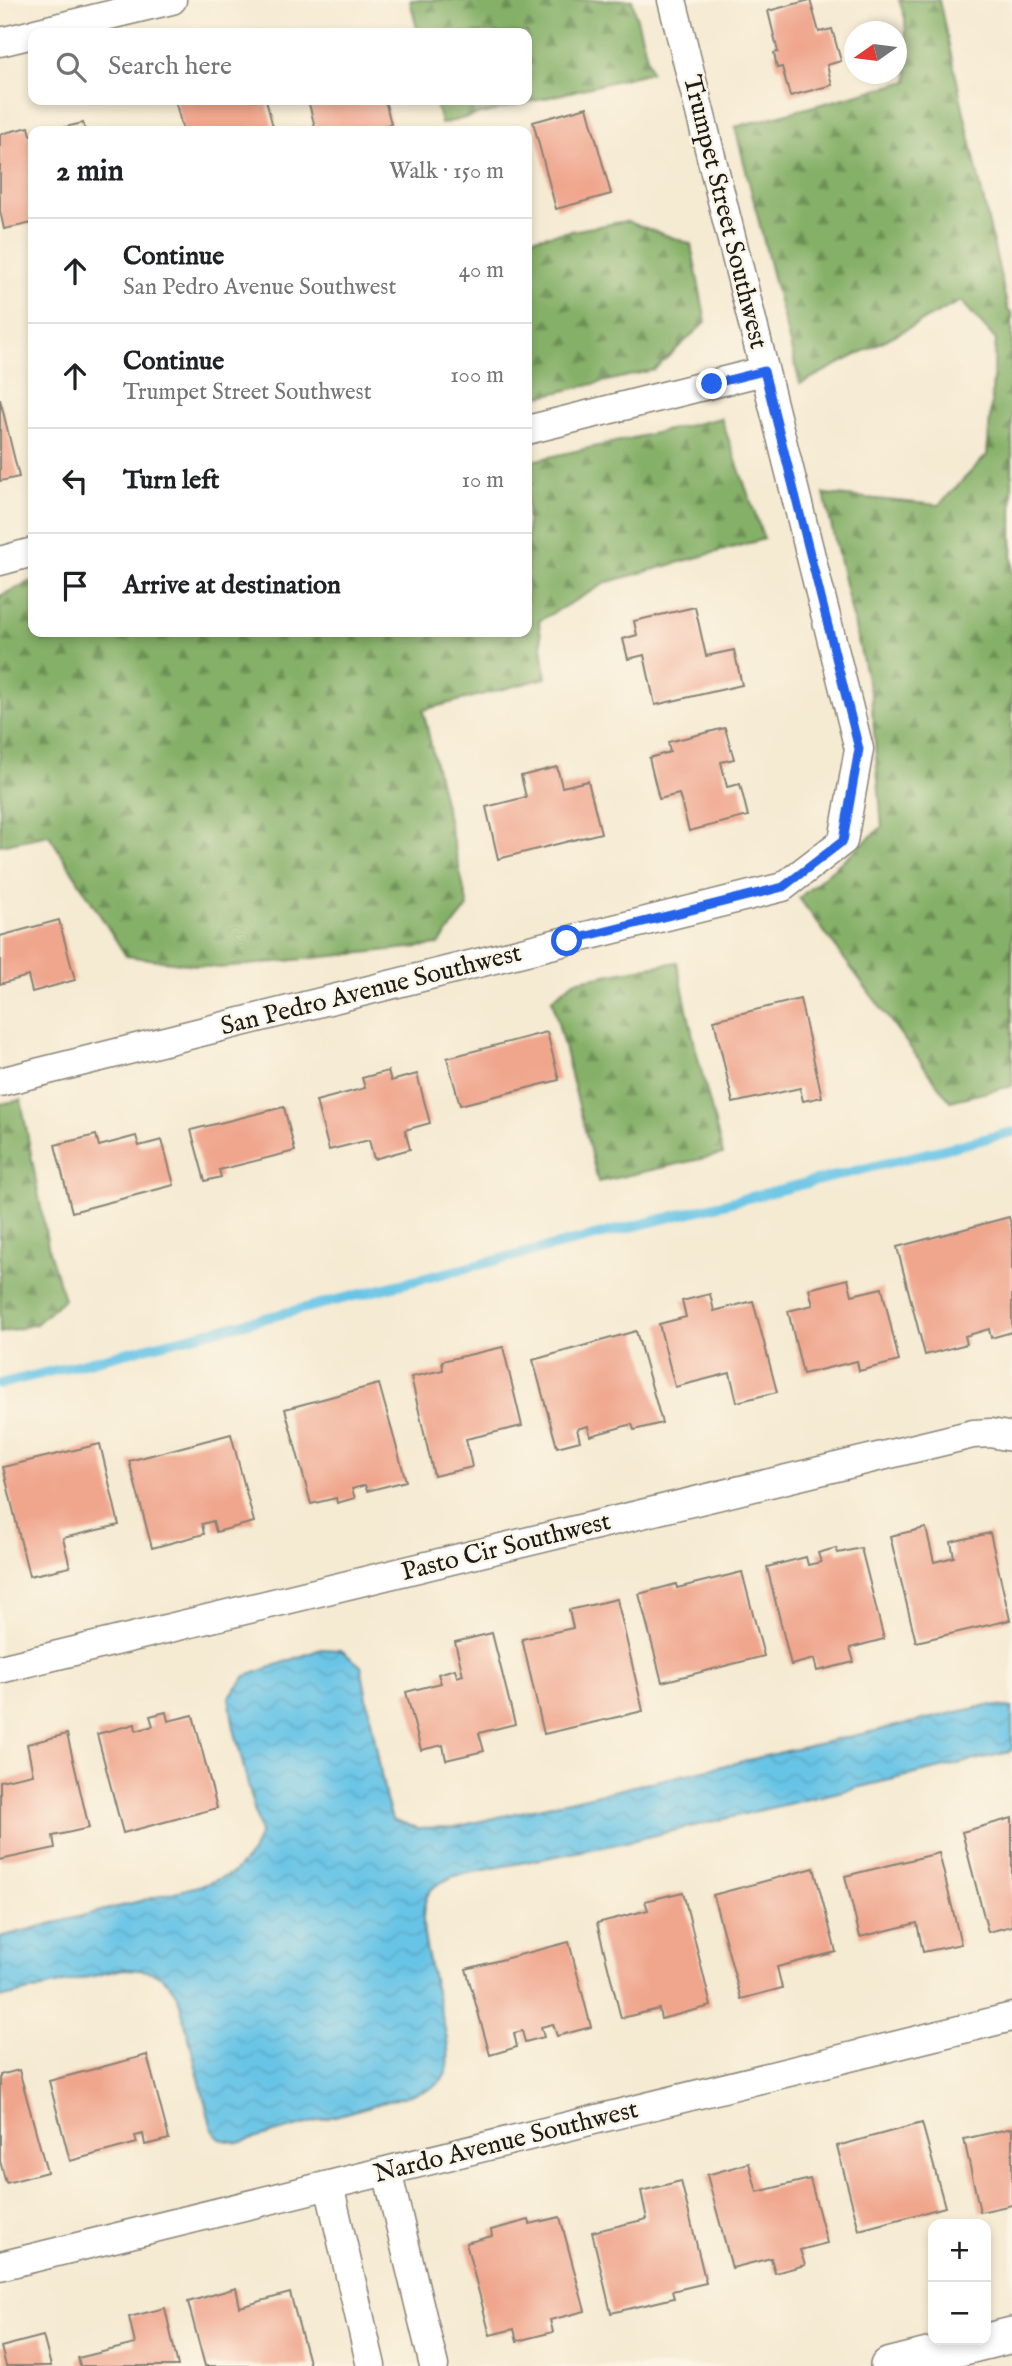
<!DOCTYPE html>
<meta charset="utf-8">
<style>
:root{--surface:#fff;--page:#f6f6f6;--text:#202124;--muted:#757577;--line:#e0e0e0}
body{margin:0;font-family:"IM FELL English",serif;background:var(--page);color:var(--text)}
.controls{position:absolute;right:21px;bottom:21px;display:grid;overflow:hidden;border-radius:14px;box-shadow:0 4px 10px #0003}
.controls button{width:63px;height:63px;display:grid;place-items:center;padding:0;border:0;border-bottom:2px solid var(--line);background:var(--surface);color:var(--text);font:35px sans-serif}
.compass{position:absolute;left:844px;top:21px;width:63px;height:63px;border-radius:50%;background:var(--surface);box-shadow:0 4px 10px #0003;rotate:256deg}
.stop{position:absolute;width:21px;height:21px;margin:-16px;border:5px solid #2563eb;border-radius:50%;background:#fff}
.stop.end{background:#2563eb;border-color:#fff;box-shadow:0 2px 7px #0008}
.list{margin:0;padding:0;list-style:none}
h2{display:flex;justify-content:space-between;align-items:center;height:91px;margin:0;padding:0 28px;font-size:30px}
h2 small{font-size:23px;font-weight:400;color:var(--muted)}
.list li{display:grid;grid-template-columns:46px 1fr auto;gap:21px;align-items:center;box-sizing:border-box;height:105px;padding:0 28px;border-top:2px solid var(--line)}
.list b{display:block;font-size:26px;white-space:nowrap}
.list p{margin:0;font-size:23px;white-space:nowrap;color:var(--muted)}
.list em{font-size:23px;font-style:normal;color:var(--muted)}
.icon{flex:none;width:38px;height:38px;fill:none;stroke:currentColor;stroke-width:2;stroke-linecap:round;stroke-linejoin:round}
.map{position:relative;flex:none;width:1012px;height:2366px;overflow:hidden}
.search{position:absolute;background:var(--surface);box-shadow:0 4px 10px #0003;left:28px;top:28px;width:504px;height:77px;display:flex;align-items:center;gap:18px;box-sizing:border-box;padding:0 24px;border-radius:14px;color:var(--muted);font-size:26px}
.panel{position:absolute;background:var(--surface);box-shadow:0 4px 10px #0003;left:28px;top:126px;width:504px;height:511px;border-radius:14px}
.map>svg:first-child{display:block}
</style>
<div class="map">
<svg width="1012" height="2366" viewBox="0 0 1012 2366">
<defs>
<pattern id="forest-firs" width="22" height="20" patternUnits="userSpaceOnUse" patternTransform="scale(1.75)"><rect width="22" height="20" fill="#85b067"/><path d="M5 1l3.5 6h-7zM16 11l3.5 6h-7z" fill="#6c8e54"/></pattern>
<pattern id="water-waves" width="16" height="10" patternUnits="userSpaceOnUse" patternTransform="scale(1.75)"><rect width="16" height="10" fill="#68c4e6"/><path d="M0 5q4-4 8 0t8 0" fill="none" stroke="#5aa8c5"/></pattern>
</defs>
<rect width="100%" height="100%" fill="#fcf5e5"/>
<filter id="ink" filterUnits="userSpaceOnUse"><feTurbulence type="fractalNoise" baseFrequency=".0143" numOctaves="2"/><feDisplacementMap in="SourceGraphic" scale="14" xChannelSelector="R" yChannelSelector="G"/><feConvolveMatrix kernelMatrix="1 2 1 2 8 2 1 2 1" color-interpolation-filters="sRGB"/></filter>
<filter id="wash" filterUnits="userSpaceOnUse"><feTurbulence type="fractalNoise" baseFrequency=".00686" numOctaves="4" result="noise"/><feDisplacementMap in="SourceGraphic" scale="28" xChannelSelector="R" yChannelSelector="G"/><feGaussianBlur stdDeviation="1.57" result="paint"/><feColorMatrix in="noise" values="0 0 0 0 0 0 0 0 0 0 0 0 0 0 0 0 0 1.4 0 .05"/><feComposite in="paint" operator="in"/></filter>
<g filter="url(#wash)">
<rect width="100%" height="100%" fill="#f5ead2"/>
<!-- forest -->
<path fill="url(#forest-firs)" stroke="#506642" stroke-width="2" d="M410 0H632L651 72 441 124 435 100H527V33H418Z
M899 0H939L1008 310 1012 313V1086L950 1101 799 898 882 827 871 696 824 494 939 505 987 455 996 340 961 301 800 384 735 127 908 81 905 18Z
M626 221 691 244 706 322 654 370 542 396 527 388V239Z
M721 418 764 539 608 582 539 621 546 678 423 710 468 907 438 945 219 968 126 956 49 835 0 845V596L33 580V632H527V462Z
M677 962 696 1050 723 1154 598 1182 552 999 574 981Z
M21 1100 49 1251 64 1299 36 1324 0 1333V1104Z"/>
<!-- water -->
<path fill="url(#water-waves)" stroke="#427081" stroke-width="2" d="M321 1649 341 1650 361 1666 386 1800 392 1819 417 1828 455 1827 988 1705 1012 1708V1749L1009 1752 617 1844 454 1876C447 1880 436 1884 431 1890 404 1921 454 2024 448 2066 447 2077 437 2085 428 2090L239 2143 220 2139 212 2129 178 1996C163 1971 151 1970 123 1969L0 1998V1937L206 1884 233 1873 252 1853 260 1833 234 1728 229 1697 246 1676Z"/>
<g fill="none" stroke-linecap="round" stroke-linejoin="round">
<!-- stream -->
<path stroke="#68c4e6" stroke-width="10" d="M0 1384 1012 1132"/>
</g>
<g id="blocks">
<!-- building -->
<path fill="#f0a68d" d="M810 0 819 32 832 29 841 61 827 65 832 85 790 96 782 67 777 68 774 53 778 52 768 11Z
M175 100H266L274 131H183Z
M308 100H385L391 124 362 131H316Z
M587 107 611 194 556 209 533 122Z
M83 123 85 131H52V130Z
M29 127 31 135H33V223L4 229 0 211V134Z
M0 399 19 477 0 481Z
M695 607 706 656 734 650 742 685 655 705 644 655 628 659 623 639 637 635 634 621Z
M725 728 734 759 721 762 727 787 740 784 748 816 689 831 679 794 659 799 649 758 670 752 668 742Z
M557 767 562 787 588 781 601 833 498 859 486 807 526 797 521 776Z
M59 920 75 980 32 992 28 976 0 984V936Z
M800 999 822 1097 803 1101 800 1088 733 1103 714 1020Z
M547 1032 559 1080 460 1105 447 1058Z
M388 1071 391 1081 417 1074 430 1123 405 1130 410 1149 374 1159 369 1140 329 1150 316 1101 365 1088 362 1078Z
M284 1107 295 1151 219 1170 221 1177 205 1181 191 1130Z
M96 1135 99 1146 136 1136 139 1146 162 1140 174 1185 72 1212 55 1145Z
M1009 1217 1012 1228V1332L991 1338 989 1329 965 1336 967 1344 925 1355 897 1247Z
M848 1279 852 1295 882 1288 899 1361 859 1371 857 1361 803 1374 788 1311 813 1305 809 1289Z
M710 1294 714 1311 753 1301 777 1392 737 1402 730 1373 675 1387 659 1324 686 1317 682 1301Z
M636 1331 662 1423 634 1430 632 1424 590 1436 588 1426 577 1429 580 1441 557 1447 533 1360Z
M503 1347 522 1426 466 1439 472 1467 434 1476 411 1377 443 1370 442 1361Z
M379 1384 406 1481 367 1491 365 1485 352 1489 355 1498 337 1503 336 1498 311 1504 285 1409Z
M231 1434 254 1522 216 1532 213 1521 202 1524 204 1534 152 1548 129 1461Z
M100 1444 119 1525 63 1538 70 1567 29 1576 3 1467Z
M926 1528 934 1562 954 1557 951 1542 990 1533 1010 1620 916 1642 890 1536Z
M836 1548 838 1553 861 1548 884 1639 850 1648 854 1662 817 1671 814 1659 791 1665 767 1567 806 1557 808 1565 821 1562 818 1553Z
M742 1572 764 1656 662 1682 639 1594 676 1584 677 1588Z
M617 1599 643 1711 544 1734 522 1639 573 1628 569 1610Z
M492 1633 515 1724 479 1733 484 1751 446 1760 443 1745 421 1750 406 1692 441 1683 438 1674 455 1669 457 1677 463 1675 455 1642Z
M166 1712 168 1721 193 1715 217 1808 123 1833 97 1734 135 1724 136 1731 153 1726 150 1716Z
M67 1734 89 1828 53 1836 55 1848 0 1860V1781L33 1774 27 1744Z
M1012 1818V1926L988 1932 962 1832Z
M939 1853 961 1944 923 1952 917 1923 860 1937 845 1876Z
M814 1868 836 1952 777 1967 782 1988 741 1999 713 1895Z
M683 1892 711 2006 661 2019 659 2009 621 2018 597 1923 648 1910 645 1901Z
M569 1942 591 2027 557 2036 553 2024 541 2027 544 2037 525 2042 522 2031 514 2033 517 2047 490 2055 466 1969Z
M147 2055 169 2139 145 2145 143 2134 135 2136 137 2143 70 2161 49 2081Z
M19 2070 47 2172 6 2183 0 2161V2075Z
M922 2123 945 2207 859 2230 837 2146Z
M1012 2128V2205L980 2212 964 2139Z
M749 2163 757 2192 810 2179 827 2243 800 2250 805 2265 775 2273 771 2258 732 2268 707 2175Z
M681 2181 706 2283 672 2291 674 2298 611 2313 592 2232 647 2219 641 2191Z
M560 2217 585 2311 550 2320 553 2332 517 2341 514 2329 490 2335 466 2243 492 2236 491 2230 529 2220 530 2224Z
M236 2288 240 2307 290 2293 310 2366H205L188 2302Z
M165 2308 178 2366H80L78 2358 135 2344 129 2317Z
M43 2336 51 2366H6L1 2347Z"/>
</g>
</g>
<g filter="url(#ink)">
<use href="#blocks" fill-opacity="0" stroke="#888377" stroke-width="2"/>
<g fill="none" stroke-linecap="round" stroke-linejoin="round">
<!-- minor casing -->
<g stroke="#888377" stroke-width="31">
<path id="minor" d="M35 33 172 0
M0 42 33 34
M527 430 764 371
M0 561 33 552
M0 1082 783 887 843 841 859 749 672 0
M0 1669 973 1434 991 1433 1012 1437
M387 2171 434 2366
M329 2185 371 2366
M0 2266 1012 2017"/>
</g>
<!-- tertiary casing -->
<g stroke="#888377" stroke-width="38">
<path id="tertiary" d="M888 2366 1012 2335"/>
</g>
<!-- minor -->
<use href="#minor" stroke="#fff" stroke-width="28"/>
<!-- tertiary -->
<use href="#tertiary" stroke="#fff" stroke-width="35"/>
</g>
</g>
<g fill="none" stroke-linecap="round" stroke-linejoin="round" filter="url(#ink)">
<!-- route -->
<path stroke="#2563eb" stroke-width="9" d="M567 941 783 887 843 841 859 749 764 371 712 384"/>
</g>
<g text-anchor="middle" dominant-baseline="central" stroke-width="5" stroke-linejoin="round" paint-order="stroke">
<!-- street labels -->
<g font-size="26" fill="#1c1c1c" stroke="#fcf5e5">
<text transform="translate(725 212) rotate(76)">Trumpet Street Southwest</text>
<text transform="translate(371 990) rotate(-14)">San Pedro Avenue Southwest</text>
<text transform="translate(506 1547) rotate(-14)">Pasto Cir Southwest</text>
<text transform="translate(506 2142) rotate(-14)">Nardo Avenue Southwest</text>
</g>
</g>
</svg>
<div class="controls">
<button>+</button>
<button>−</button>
</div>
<svg class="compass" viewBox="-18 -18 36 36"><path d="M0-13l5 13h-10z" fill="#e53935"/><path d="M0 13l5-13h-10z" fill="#757577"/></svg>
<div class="stop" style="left:567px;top:941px"></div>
<div class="stop end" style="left:712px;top:384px"></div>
<div class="search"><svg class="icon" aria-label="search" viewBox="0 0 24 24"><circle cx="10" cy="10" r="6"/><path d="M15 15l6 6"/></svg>Search here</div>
<section class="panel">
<h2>2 min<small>Walk · 150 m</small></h2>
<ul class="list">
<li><svg class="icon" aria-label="ahead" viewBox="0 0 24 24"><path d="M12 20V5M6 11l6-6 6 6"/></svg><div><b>Continue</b><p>San Pedro Avenue Southwest</p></div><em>40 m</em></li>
<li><svg class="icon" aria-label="ahead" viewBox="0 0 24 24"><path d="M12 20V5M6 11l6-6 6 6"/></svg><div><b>Continue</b><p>Trumpet Street Southwest</p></div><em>100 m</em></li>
<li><svg class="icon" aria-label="left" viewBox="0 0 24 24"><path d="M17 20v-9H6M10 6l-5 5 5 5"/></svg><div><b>Turn left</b></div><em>10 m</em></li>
<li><svg class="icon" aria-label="arrive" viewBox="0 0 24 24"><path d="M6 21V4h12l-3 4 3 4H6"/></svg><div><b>Arrive at destination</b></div></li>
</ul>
</section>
</div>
